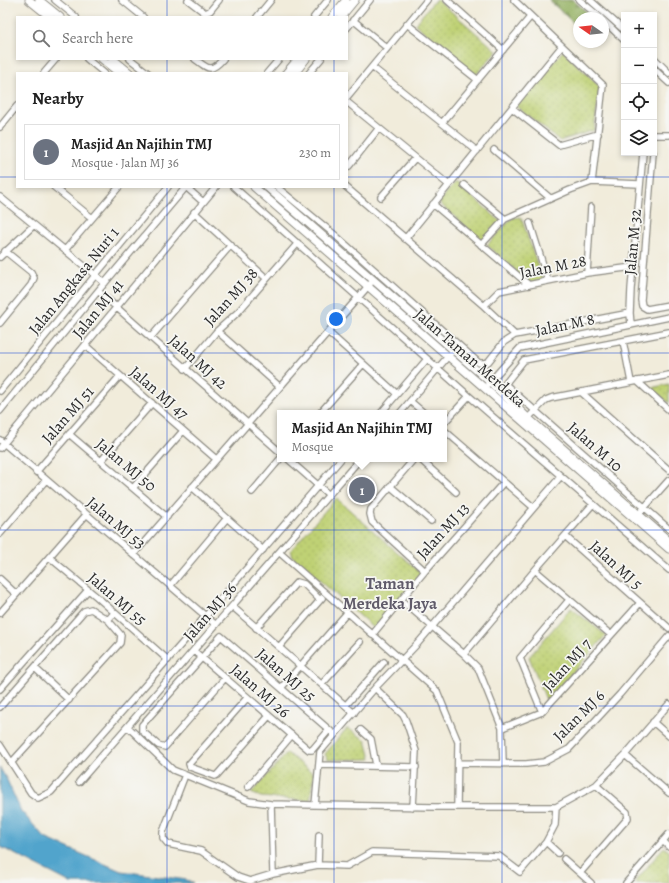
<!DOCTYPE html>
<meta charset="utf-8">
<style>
:root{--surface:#fff;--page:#f6f6f6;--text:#222;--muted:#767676;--line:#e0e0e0;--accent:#c8321e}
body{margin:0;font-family:Alegreya,serif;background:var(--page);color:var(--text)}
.controls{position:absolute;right:12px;top:12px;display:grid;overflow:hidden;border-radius:0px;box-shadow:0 2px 6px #0003}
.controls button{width:36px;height:36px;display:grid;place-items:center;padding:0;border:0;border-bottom:1px solid var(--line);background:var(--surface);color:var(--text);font:20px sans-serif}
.compass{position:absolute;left:573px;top:12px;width:36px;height:36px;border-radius:50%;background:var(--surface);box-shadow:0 2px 6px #0003;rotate:284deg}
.you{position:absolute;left:336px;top:319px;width:14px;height:14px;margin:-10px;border:3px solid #fff;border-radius:50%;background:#1a73e8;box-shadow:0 0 0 6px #1a73e833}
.badge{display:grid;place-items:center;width:26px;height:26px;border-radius:50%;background:var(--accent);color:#fff;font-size:13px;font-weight:700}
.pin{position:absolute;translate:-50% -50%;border:2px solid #fff;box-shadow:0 1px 4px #0006}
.popup{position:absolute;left:277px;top:410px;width:170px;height:52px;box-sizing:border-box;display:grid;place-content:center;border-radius:0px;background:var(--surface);filter:drop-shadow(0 1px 3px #0005);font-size:13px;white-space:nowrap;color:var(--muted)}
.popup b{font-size:15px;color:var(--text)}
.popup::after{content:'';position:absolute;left:50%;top:100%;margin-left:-8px;border:8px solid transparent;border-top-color:var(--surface)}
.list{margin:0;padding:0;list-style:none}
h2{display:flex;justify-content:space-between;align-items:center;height:52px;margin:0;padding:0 16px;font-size:17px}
h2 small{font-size:13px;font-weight:400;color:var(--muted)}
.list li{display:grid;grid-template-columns:26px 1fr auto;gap:12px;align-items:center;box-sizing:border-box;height:56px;margin:0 8px 8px;padding:0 8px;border:1px solid var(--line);border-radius:0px}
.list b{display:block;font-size:15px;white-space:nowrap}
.list p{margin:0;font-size:13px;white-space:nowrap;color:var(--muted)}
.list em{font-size:13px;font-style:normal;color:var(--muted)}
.icon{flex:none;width:22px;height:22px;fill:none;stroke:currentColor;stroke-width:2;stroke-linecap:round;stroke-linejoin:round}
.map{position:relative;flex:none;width:669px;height:883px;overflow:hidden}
.search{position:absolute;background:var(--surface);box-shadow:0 2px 6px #0003;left:16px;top:16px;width:332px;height:44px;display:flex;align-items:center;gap:10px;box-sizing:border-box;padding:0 14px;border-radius:0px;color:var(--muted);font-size:15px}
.panel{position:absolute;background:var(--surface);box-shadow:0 2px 6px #0003;left:16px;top:72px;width:332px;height:116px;border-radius:0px}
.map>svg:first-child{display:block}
</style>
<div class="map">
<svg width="669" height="883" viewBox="0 0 669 883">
<defs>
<pattern id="grass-dots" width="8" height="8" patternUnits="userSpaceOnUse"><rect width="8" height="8" fill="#bfd174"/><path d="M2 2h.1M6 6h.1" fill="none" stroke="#a4b465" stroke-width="1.8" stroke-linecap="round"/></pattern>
<pattern id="forest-firs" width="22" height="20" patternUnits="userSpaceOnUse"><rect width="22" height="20" fill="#97b366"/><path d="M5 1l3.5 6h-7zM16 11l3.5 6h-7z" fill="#7b9254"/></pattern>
</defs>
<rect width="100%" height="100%" fill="#f6f6f2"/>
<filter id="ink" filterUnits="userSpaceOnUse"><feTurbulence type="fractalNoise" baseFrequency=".025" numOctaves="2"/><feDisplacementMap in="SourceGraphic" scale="8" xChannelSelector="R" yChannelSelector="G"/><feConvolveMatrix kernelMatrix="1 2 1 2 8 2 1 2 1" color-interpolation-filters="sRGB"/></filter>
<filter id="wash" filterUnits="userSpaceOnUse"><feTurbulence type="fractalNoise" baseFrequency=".012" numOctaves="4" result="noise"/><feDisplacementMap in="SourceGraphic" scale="16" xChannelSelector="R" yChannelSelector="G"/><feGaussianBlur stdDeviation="0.9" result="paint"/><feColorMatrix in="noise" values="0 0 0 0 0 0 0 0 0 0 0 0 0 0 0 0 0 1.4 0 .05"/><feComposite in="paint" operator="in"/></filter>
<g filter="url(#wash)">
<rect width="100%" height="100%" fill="#f1ecdb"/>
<!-- grass -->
<path fill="url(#grass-dots)" stroke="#757e50" d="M435 0H438L497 51 475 76 415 24Z
M563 51 600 87 594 130 560 141 516 106Z
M456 182 501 222 483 242 438 202Z
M521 217 543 281 529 283 487 245 512 218Z
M669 384V403L651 388Z
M336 498 422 574 374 628 293 557 291 550Z
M571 608 606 635 547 702 529 657Z
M347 728 366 740 371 759 328 760 325 754Z
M287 753 314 774 310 801 261 797 251 793Z
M664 847 669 851V883H634Z"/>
<!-- forest -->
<path fill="url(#forest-firs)" stroke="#616f48" d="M549 0H573L594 18H579V28Z"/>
<!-- water -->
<path fill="#51a4cc" stroke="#3e687c" d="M0 768 7 780 21 811 45 838 121 871 187 880 193 883H71L1 847 0 845Z"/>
</g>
<g filter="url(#ink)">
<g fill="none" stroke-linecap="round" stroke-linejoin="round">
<!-- minor casing -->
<g stroke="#8e8c83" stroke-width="8">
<path id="minor" d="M55 0 76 17
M122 0 143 17
M188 0 205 13 210 11 219 0
M447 0 503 50
M514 0 603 85 592 182
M579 0 601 18
M590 0 624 30
M257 17 271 0
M314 17 328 0
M353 20 387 48
M603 20 624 40
M407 24 478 80
M347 28 370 0
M654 58 669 73
M87 59 104 73
M130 59 148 73
M195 59C208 69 211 73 223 59
M372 67 477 151
M654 69 669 83
M44 73 56 59
M267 73 279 59
M309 73 321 59
M347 97 427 0
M347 102 449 185
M512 108 559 145 598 134
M442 123 531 16
M0 127 17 106
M654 135H669
M494 150 550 198
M653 153 641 300 642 306 647 309 669 305
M349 166 379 128
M464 185 505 219
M54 187 92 218
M186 187 203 202
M234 187 469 396 669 570
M277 187 335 235 479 363H484L488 362 504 342 515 335 630 313
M346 187 484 306 515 335
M0 197 105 283
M381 197 415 158
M433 204 529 285
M194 212 266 278
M530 223 548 281
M405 239 562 46
M481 245 505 219 570 190 592 182 639 184
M65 250 119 187
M0 257 34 225
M587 273 591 207
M98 291 280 452
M484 306 499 291 587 273 633 267
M0 323 31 285 34 278 31 272 5 251
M631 325 630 313 631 289 643 153
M217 331 280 387
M328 332 397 394
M669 332 524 360 505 384 669 529
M151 337 231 245
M623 341 631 382
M85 345 216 459
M185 369 217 331 238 312 298 243
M637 381 669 410
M488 384 520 348 669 317
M0 391 168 187
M581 392 669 470
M410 401 424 413
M0 411 98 291 186 187
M320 413 363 364
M381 413 427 359
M400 413 450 354
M528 418 546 400 551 398 669 375
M444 423 469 396
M444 430 533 507
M69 434 167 517
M0 440 216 625
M0 448 216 187
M288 459 329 495
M414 459 371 509 370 514 372 522 425 571
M420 459 456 492
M101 461 152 403
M36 472 120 376
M390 486 431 521
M192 487 263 550
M133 488 183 431
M252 492 280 459
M636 517 669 480
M0 534 46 480
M565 536 669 628
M280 553 437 691 458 742 457 807
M133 555 370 284
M49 557 97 597 168 660
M535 570 611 635
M0 579 16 594
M170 586 227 518
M401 600 464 654 478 668 502 728 503 764
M233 607 354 713
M0 613 86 515
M256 628 297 582 304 584 320 600
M372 635 425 571 504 482
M279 647 322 598
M194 651 309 750H312L329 730
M464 654 535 570 593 504
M35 668 69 700
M225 678 165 747 158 745 142 731V725L221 636 334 734
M322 684 360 642
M281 688 347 613
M375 688 403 715 406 721 416 751 413 807
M0 689 88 590
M247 698 189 764 190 767 215 776 217 775 269 716
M346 705 384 662
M0 707 84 611 91 609 108 620 114 613
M542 712 520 658 569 600
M653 722 669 736
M128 727 173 770 249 801 271 804 315 805 436 807H556L596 785 625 755 669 704
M502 728 542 712 640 603
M361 730 371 739 376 765
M0 745 31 793 38 798 51 792 185 640 341 459
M625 755 669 793
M12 762 120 643 121 635 108 620
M458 763 526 764 544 762 569 749 620 694 669 636
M319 765 416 767
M185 775 163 832V838L168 844 201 851 238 877 250 881 273 874 318 865 347 866 372 852 499 856 520 872 546 842 555 825 556 807
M79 782 360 459
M248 787 292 735
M271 804 273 874
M315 805 320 752 375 688 419 642 561 476
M663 841 669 847
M546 842 558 853
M564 859 591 883
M318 865 319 835
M580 873 628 818 627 812 596 785
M626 883 669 834"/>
</g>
<!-- secondary casing -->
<g stroke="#8e8c83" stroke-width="9">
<path id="secondary" d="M29 0 50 17
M39 0 60 17
M332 17 346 0
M341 17 355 0
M102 59 119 73
M113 59 130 73
M286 73 298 59
M295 73 306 59
M254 187 669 549
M267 187 490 382 528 418 669 541"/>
</g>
<!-- minor -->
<use href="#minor" stroke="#fff" stroke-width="5.5"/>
<!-- secondary -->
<use href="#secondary" stroke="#fff" stroke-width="7"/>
</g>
</g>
<!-- grid -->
<path fill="none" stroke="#1d4ed8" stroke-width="1" stroke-opacity="0.55" d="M167 0V17M334 0V17M502 0V883M167 59V73M334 59V73M0 177H17M347 177H669M167 187V883M334 187V883M0 353H669M0 530H669M0 706H669"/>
<g text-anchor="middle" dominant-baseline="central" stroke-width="3.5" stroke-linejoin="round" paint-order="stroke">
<!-- street labels -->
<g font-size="16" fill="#2b2b2b" stroke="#f6f6f2">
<text transform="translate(633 242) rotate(-85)">Jalan M 32</text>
<text transform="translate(553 267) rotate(-11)">Jalan M 28</text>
<text transform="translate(74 281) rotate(-51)">Jalan Angkasa Nuri 1</text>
<text transform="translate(231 297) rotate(-48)">Jalan MJ 38</text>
<text transform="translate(98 309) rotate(-51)">Jalan MJ 41</text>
<text transform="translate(565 325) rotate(-12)">Jalan M 8</text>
<text transform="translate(470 358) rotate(41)">Jalan Taman Merdeka</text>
<text transform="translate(198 362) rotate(42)">Jalan MJ 42</text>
<text transform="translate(159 393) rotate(41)">Jalan MJ 47</text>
<text transform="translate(68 415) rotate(-49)">Jalan MJ 51</text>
<text transform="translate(595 447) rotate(41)">Jalan M 10</text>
<text transform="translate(126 465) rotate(40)">Jalan MJ 50</text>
<text transform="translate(116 523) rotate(40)">Jalan MJ 53</text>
<text transform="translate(443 531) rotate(-48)">Jalan MJ 13</text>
<text transform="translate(616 565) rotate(42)">Jalan MJ 5</text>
<text transform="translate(117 599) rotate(41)">Jalan MJ 55</text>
<text transform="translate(210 612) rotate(-49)">Jalan MJ 36</text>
<text transform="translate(567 665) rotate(-48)">Jalan MJ 7</text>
<text transform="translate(286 675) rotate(41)">Jalan MJ 25</text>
<text transform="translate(260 691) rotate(41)">Jalan MJ 26</text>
<text transform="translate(579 716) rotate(-45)">Jalan MJ 6</text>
</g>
<!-- neighbourhood labels -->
<g font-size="17" font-weight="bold" fill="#605b6a" stroke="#f6f6f2">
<text x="390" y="583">Taman<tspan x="390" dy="20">Merdeka Jaya</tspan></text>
</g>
</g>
</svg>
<div class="controls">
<button>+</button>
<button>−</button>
<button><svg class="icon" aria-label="locate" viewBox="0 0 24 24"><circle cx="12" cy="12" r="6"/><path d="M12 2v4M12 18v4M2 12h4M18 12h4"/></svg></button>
<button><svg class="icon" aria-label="layers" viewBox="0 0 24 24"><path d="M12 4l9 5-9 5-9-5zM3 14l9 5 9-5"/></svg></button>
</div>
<svg class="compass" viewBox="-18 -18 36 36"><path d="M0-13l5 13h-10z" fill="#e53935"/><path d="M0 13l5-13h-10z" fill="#767676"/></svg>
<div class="you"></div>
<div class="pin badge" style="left:362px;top:490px;background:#6b7280">1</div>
<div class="popup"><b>Masjid An Najihin TMJ</b>Mosque</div>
<div class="search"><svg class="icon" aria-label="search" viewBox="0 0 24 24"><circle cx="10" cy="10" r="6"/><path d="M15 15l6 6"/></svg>Search here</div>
<section class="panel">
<h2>Nearby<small></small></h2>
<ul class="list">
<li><span class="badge" style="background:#6b7280">1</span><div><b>Masjid An Najihin TMJ</b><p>Mosque · Jalan MJ 36</p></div><em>230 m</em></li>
</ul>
</section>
</div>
